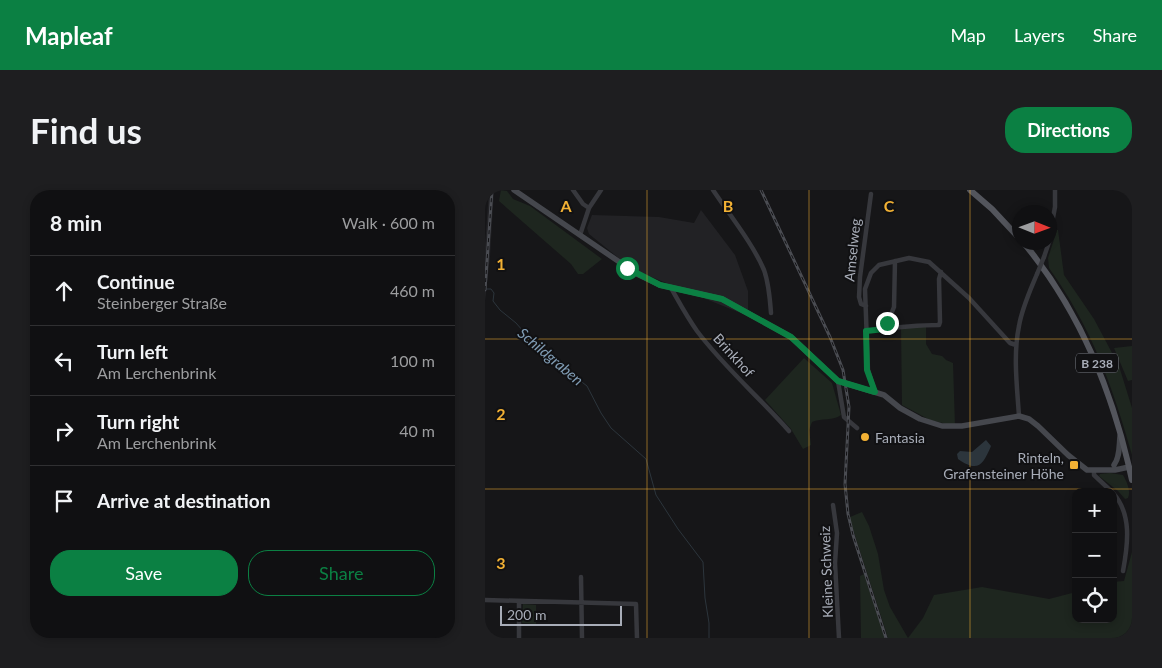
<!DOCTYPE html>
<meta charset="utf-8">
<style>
:root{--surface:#101012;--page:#1e1e20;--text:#f1f3f6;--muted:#9c9d9f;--line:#303032;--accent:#0b8043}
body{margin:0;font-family:Lato,sans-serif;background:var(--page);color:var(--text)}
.controls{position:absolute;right:15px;bottom:15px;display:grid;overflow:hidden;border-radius:10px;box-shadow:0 2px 8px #0003}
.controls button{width:45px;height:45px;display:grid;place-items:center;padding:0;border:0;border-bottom:1px solid var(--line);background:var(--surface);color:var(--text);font:25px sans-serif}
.compass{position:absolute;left:527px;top:15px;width:45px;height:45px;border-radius:50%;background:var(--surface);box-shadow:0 2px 8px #0003;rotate:91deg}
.scale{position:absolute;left:15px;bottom:12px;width:122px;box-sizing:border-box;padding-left:5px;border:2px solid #a8adb8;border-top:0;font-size:14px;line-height:18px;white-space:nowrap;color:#a8adb8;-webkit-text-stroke:4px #111113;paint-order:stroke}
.stop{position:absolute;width:15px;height:15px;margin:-11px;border:4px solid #0b8043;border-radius:50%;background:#fff}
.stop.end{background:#0b8043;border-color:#fff;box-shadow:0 1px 5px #0008}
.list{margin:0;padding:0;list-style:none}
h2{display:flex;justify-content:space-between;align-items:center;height:65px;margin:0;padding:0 20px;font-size:21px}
h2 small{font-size:16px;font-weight:400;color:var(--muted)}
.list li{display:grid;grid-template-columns:32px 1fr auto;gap:15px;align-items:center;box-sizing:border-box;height:70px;padding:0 20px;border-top:1px solid var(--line)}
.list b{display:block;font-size:19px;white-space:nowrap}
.list p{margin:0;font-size:16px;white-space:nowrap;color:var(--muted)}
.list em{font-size:16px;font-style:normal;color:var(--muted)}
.actions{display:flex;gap:10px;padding:15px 20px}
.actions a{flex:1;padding:11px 0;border:1px solid var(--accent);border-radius:20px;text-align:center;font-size:18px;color:var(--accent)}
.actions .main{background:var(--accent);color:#fff}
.icon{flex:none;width:28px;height:28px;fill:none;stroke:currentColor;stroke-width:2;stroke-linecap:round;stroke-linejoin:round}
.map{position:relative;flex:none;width:647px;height:448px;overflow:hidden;border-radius:20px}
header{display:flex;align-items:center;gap:30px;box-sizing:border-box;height:70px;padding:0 25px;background:var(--accent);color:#fff}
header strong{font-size:24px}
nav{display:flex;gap:28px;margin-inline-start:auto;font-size:18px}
.intro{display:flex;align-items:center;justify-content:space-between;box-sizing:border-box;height:120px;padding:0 30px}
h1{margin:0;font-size:35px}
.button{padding:12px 22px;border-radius:20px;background:var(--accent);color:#fff;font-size:18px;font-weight:700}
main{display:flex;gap:30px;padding:0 30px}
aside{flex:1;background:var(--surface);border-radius:20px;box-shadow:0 2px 8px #0003}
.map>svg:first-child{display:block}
</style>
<header>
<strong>Mapleaf</strong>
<nav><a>Map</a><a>Layers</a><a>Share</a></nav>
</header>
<div class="intro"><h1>Find us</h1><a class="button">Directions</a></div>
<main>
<aside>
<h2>8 min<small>Walk · 600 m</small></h2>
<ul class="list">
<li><svg class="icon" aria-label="ahead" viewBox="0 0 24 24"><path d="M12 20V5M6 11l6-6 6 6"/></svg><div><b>Continue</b><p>Steinberger Straße</p></div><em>460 m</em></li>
<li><svg class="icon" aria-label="left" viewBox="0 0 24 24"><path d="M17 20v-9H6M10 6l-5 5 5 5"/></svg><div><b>Turn left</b><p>Am Lerchenbrink</p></div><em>100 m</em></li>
<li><svg class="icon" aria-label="right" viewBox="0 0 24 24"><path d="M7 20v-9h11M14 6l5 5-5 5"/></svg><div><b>Turn right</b><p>Am Lerchenbrink</p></div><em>40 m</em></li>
<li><svg class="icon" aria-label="arrive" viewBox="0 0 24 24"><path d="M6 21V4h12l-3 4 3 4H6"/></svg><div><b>Arrive at destination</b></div></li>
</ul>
<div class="actions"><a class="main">Save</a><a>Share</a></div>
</aside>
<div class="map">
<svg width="647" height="448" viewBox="0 0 647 448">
<rect width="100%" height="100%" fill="#161618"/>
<!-- built -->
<path fill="#222225" d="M4 0H9L5 67 0 111V56Z
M216 20 250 65 263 101V126L159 84 141 74 104 44 102 38 107 25 174 27 209 33Z"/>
<!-- green -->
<path fill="#1e261f" d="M16 0 22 1 28 9 45 16 117 69 98 84H93L86 74 14 11Z
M572 40H573L579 85 609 129 634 176 647 218V265C628 197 606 136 564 78L563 68Z
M430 135H441V154L447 164 457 166 461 170 468 173 470 236 445 230 417 215 416 138 418 139Z
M647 156V190L643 191 629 158Z
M319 168 347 193 356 225C349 231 336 228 327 232L324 240 326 255 318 259 306 239 280 210Z
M625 283 638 285C642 292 646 301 643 308L640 309 633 301 614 286 615 284Z
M377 322 384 336 393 364 399 400 405 417 423 448H403L365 330V327Z
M647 362V448H423L438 428 449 405 497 397 564 409 591 402V429H628V392L639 391Z
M379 384 400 448H376L375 386Z
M38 414 51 415V434L37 433Z"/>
<!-- water -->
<path fill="#2c353c" d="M501 250 506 256C498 275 493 283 473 269L472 264 475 261 487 262Z"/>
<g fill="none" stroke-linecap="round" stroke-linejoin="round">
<!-- stream -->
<path stroke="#2c353c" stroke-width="1" d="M0 99H6L9 103 8 111 15 120 31 133 53 158 102 196 116 223 126 238 161 269 171 305 193 339 218 372 220 408 224 433V448"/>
<!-- street -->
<path stroke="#37383d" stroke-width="4.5" d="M88 0 98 14 104 18
M228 0C244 24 268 54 279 80 284 94 285 109 286 123
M95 45 104 18 116 0
M564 49 570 17V0
M559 67 564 52
M186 98C194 112 202 127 212 141 239 177 274 207 304 241
M381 116 376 114 374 107 375 87 386 4
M400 139 409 117 410 71
M381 141C405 138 430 135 454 135L455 132 454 89 456 82
M353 191 359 227 372 238
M390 202 383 180 380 99 386 83 394 75 424 68 444 72 484 108 525 153 531 155
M534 226C532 196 528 165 534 136 537 118 545 101 552 84
M609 281V285L627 302
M628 303C647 324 643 354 638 381
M348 315 352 343 350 373 354 448
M96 387 97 448
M0 410 151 414 152 448
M34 411V448"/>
<!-- secondary -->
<path stroke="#45474d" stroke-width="5.5" d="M29 0 152 84 175 95 237 109 306 147 353 191 399 205 415 218 435 229 457 236H477L534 226 544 229 553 236 583 265 602 280H630L644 277
M629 275C635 267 634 256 635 246"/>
<!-- primary -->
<path stroke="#53555c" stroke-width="6" d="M485 0 507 19 534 48
M538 52C596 122 628 203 647 290"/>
<!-- rail casing -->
<g stroke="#4a4c52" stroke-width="3">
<path id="rail" d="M276 0 345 147 358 180 364 217 360 294 363 324 368 345 401 448
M0 100 7 0"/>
</g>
<!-- rail -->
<use href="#rail" stroke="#111113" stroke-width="1" stroke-dasharray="4" stroke-linecap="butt"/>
<!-- street-bridge -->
<path stroke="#37383d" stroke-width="4.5" d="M552 84 559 67"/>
</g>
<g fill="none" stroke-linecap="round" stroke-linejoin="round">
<!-- route -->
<path stroke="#0b8043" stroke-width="6" d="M142 78 175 95 237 109 306 147 353 191 390 202 382 180 381 141 400 139 402 133"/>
</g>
<!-- grid -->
<path fill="none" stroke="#f2b134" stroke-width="1" stroke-opacity="0.55" d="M162 0V448M324 0V448M485 0V448M0 149H647M0 299H647"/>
<!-- markers -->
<g fill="#f2b134" stroke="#111113" stroke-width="2">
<circle cx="380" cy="247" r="5"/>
<rect x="584" y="270" width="10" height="10" rx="2.5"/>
</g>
<g text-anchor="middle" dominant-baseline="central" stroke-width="4" stroke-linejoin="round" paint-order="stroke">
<!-- shield labels -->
<rect fill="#111113" stroke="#7b7e86" stroke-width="1" x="591" y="163.5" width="42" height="19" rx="4"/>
<g font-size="12" font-weight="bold" fill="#a8adb8">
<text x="612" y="173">B 238</text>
</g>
<!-- street labels -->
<g font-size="14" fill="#a8adb8" stroke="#111113">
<text transform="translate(367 60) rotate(-84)">Amselweg</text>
<text transform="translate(249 165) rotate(48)">Brinkhof</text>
<text transform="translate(341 382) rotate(-92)">Kleine Schweiz</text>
</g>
<!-- poi labels -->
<g font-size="14" fill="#a8adb8" stroke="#111113" text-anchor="start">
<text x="390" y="247">Fantasia</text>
<text x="579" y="267" text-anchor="end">Rinteln,<tspan x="579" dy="16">Grafensteiner Höhe</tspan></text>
</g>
<!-- water labels -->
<g font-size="15" font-style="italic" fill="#7f9bb3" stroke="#111113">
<text transform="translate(66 166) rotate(40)">Schildgraben</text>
</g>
</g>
<g font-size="16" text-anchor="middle" font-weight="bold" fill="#f2b134" stroke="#111113" stroke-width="4" stroke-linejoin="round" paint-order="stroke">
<text x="81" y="22">A</text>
<text x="243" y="22">B</text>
<text x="404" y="22">C</text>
<text x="16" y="80">1</text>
<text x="16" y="230">2</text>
<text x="16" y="379">3</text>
</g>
</svg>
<div class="controls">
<button>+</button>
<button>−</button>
<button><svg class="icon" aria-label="locate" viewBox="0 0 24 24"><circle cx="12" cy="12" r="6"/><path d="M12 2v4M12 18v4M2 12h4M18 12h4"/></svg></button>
</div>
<svg class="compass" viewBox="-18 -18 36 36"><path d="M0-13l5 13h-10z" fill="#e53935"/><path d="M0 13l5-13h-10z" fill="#9c9d9f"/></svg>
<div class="scale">200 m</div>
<div class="stop" style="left:142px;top:78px"></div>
<div class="stop end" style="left:402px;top:133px"></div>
</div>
</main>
